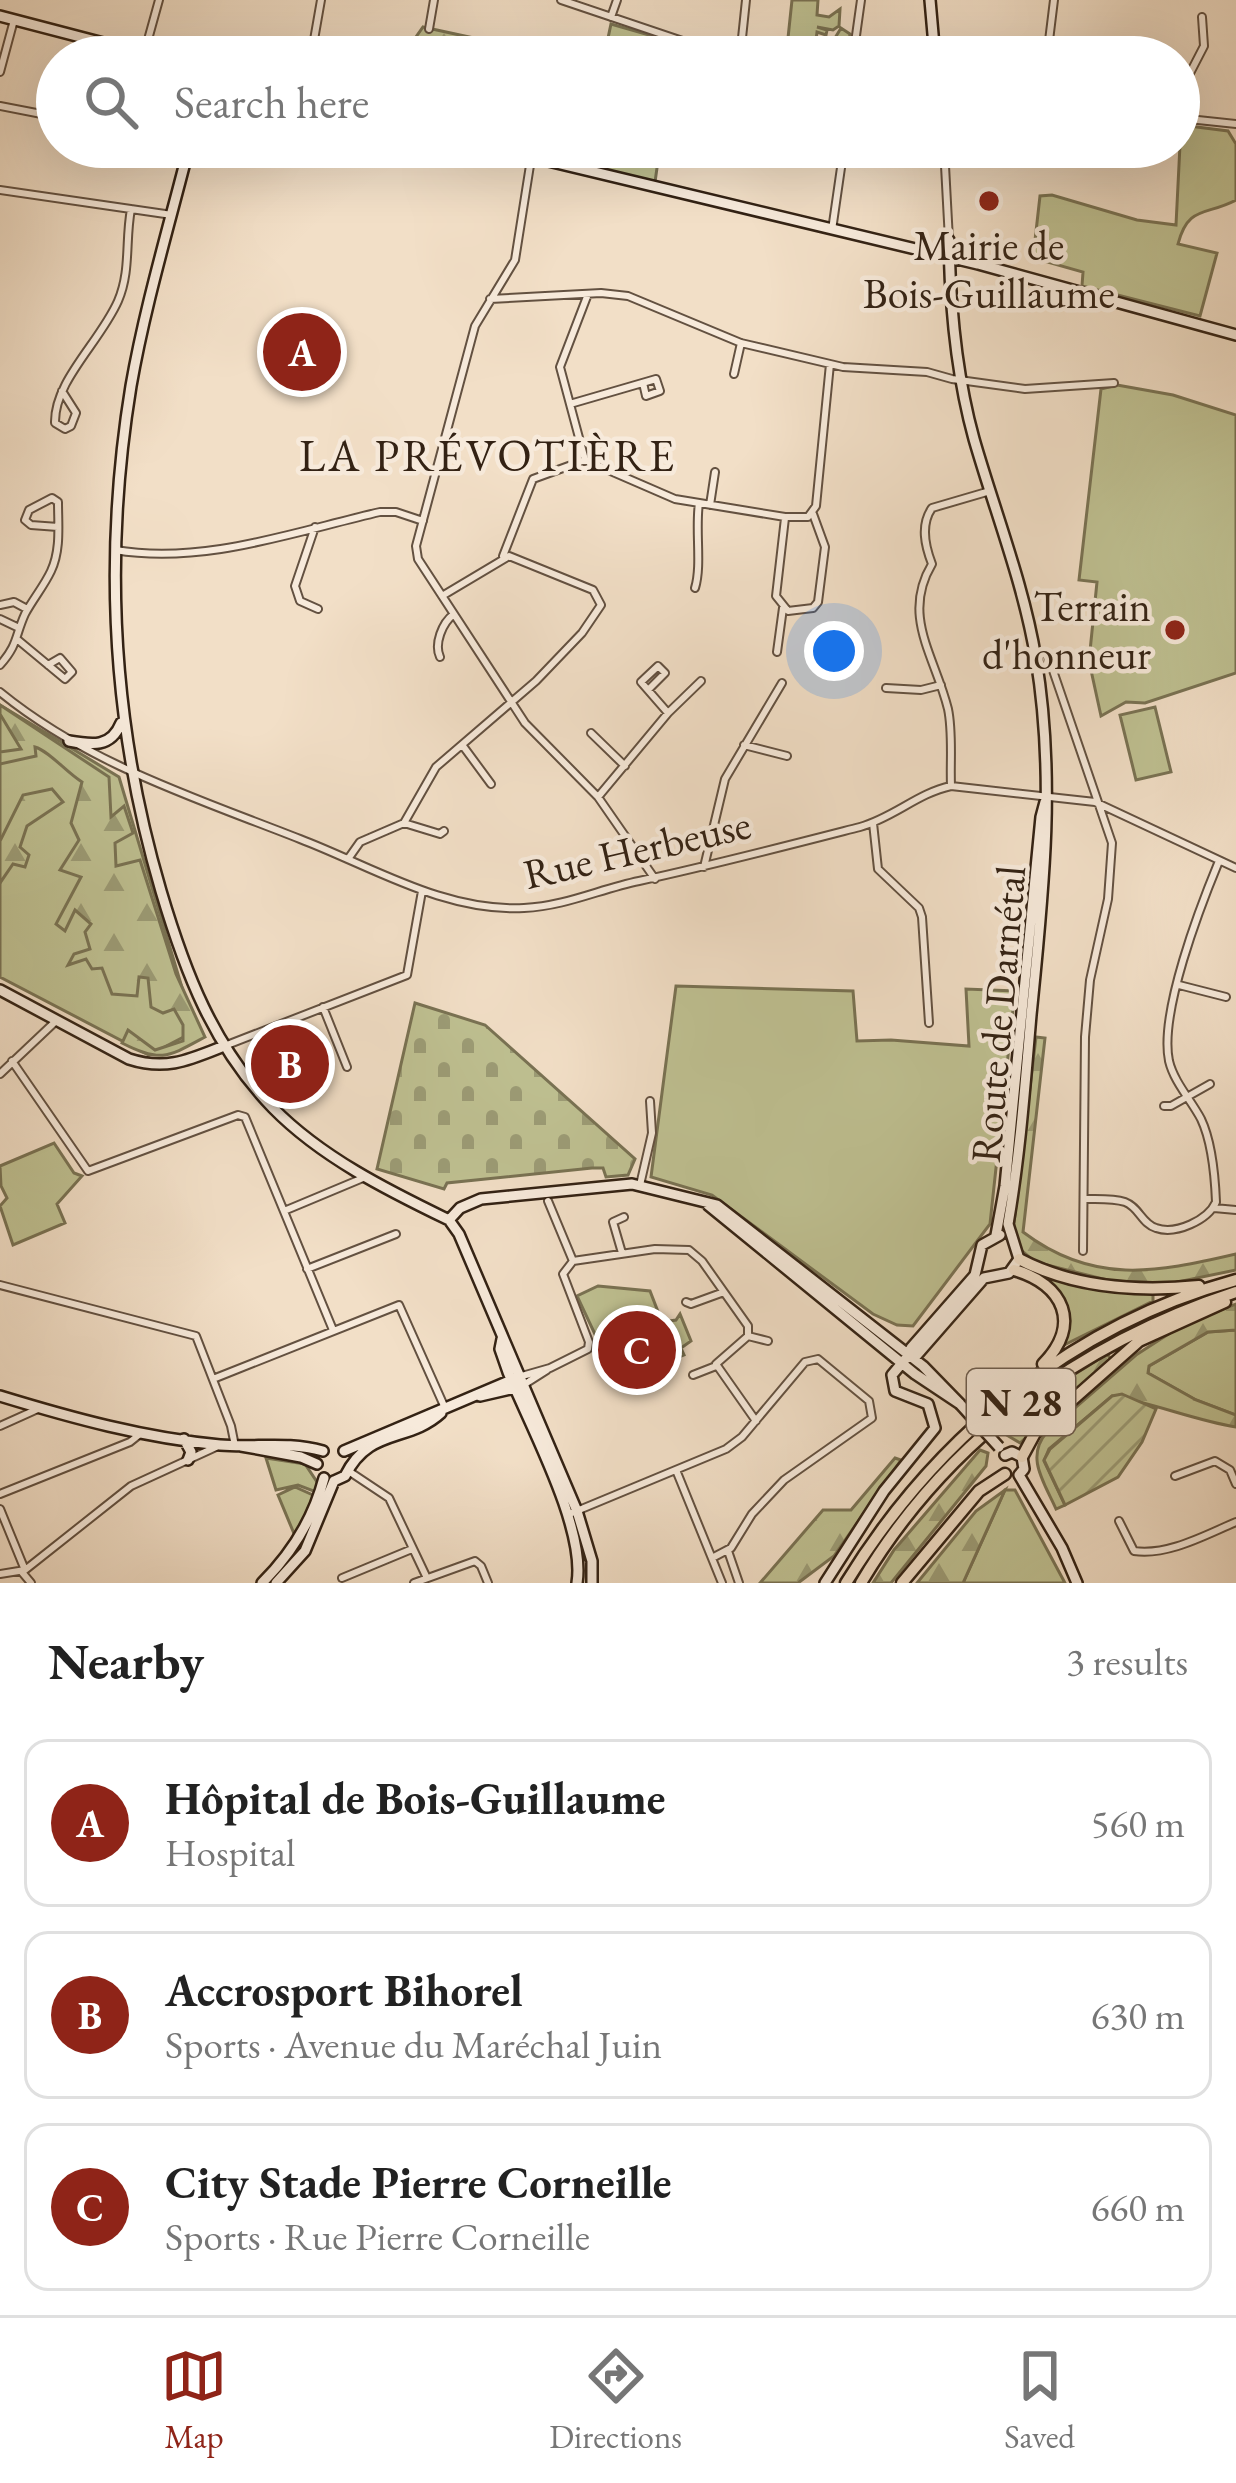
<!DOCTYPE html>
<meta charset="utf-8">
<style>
:root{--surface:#fff;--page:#f2f2f2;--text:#222;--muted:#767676;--line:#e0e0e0;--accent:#8f2418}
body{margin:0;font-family:"EB Garamond",serif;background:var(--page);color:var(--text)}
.you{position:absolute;left:834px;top:651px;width:42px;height:42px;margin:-30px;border:9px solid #fff;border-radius:50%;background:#1a73e8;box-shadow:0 0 0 18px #1a73e833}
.badge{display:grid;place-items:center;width:78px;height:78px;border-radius:50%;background:var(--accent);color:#fff;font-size:39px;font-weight:700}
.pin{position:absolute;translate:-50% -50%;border:6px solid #fff;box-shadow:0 3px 12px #0006}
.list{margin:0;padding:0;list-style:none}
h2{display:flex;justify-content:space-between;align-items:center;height:156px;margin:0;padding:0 48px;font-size:51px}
h2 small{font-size:39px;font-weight:400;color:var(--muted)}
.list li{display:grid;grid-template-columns:78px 1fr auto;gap:36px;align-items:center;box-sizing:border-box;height:168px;margin:0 24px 24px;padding:0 24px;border:3px solid var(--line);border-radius:24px}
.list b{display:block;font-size:45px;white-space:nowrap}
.list p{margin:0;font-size:39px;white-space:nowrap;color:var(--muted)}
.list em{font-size:39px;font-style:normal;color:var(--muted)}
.icon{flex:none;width:66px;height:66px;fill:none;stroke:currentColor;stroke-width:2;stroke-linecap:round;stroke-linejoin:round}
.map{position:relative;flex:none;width:1236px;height:1583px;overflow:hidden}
.search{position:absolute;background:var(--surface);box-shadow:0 12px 48px #0002;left:36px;right:36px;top:36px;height:132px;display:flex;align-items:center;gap:30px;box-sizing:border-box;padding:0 42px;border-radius:66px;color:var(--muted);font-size:45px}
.sheet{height:732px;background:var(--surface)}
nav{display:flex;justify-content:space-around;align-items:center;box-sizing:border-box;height:168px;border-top:3px solid var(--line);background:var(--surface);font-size:33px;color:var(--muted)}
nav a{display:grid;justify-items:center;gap:6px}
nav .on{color:var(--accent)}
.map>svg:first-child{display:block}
</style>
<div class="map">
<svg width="1236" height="1583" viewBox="0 0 1236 1583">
<defs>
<pattern id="forest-firs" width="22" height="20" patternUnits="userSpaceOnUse" patternTransform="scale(3)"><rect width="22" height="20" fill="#bfc192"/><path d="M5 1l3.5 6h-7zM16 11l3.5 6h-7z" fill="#9c9c76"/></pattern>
<pattern id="cemetery-stones" width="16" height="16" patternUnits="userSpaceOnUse" patternTransform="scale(3)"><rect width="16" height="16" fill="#bfc192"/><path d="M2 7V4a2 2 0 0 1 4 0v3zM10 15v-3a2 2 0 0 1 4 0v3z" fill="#9c9c76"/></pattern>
<pattern id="garden-furrows" width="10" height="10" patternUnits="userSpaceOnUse" patternTransform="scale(3)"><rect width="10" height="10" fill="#bfc192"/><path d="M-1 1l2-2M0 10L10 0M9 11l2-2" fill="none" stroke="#9c9c76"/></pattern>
</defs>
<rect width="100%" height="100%" fill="#f2dfc7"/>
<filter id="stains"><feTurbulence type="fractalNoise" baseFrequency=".00167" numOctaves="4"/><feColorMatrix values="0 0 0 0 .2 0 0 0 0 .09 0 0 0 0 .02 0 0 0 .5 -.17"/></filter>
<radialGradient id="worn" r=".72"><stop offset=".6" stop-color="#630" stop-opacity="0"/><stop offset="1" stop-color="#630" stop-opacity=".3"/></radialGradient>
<!-- green -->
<path fill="#bfc192" stroke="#797253" stroke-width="3" d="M792 0H818L817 15 829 17 840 9 839 26 833 30 817 27 827 30 826 35 817 32 815 48 842 52 844 40 835 38 841 28 850 34 848 54 786 57Z
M611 24 677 43 674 57H604Z
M1181 125 1228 131 1236 144V200C1206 216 1188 205 1178 244L1217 253 1200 316 1082 286 1083 272 1033 258 1040 196 1052 195 1137 220 1176 225Z
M607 147H660L655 182 603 171Z
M1117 385 1173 395 1236 415V673L1145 703 1126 702 1101 716 1089 661 1097 582 1079 580 1101 389Z
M0 705 119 777 195 1031 149 1055 0 977Z
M1155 707 1171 772 1136 780 1120 715Z
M676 986 853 991 857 1041 891 1040 969 1046 966 989 1015 991 990 1224 913 1326 897 1325 873 1314 712 1195 651 1177Z
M54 1143 74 1173 82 1176 57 1204 65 1223 13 1245 0 1206 7 1198 1 1186 0 1166Z
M1042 1273 1103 1290 1153 1294V1301L1062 1346C1067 1304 1065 1302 1042 1273Z
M598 1286 650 1291 662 1322 676 1320 680 1314 691 1341 681 1348 684 1355 636 1374 625 1350 617 1352 612 1345H600L577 1296Z
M1236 1330V1415L1196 1400 1148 1373 1149 1366 1208 1332Z
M266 1458 305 1464 317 1482 316 1492 298 1485 276 1490Z
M295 1487 315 1496 295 1536 278 1495Z
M1005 1490H1015L1065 1583H963Z"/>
<!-- forest -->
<path fill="url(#forest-firs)" stroke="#797253" stroke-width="3" d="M423 27 552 55V57H409L411 44Z
M0 705 109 777 111 817 124 806 133 833 115 843 116 866 140 860 176 974 205 1037C168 1057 161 1063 122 1043L128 1030 155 1050 183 1041V1025L174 1009 163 1013 151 1007 148 978 139 977 137 996 112 994 102 968 92 969 86 959 68 965 74 954 90 949 85 932 91 924 75 910 65 931 56 924 81 877 60 870 79 840 71 823 82 782C66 772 49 751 35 747L36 756 0 764V752L21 749 0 714Z
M52 789 63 802 27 826 20 847 29 855 25 867 13 864 0 883V841L23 795Z
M1036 1037 1045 1038 1023 1232C1093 1285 1155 1273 1236 1254V1270L1163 1285H1127L1035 1262 1022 1251 1013 1231Z
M1236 1304V1330L1208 1332 1149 1366 1148 1373 1196 1400 1236 1415V1427C1193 1420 1154 1403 1112 1396L1049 1449 1044 1461 1065 1505 1056 1509C1044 1482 1025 1457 1047 1432L1136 1355 1184 1324Z
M1107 1354 1111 1359 1020 1443 1000 1431 1040 1396Z
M980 1450 988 1453 986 1466 891 1583H873L894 1550Z
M895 1458 901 1460 834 1556 798 1583H760L823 1510H851Z
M1005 1490 963 1583H917L976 1511Z"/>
<!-- cemetery -->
<path fill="url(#cemetery-stones)" stroke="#797253" stroke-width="3" d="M415 1003 485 1025 635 1159 628 1175 606 1177 603 1168H592L447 1183 444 1189 377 1169Z"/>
<!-- garden -->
<path fill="url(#garden-furrows)" stroke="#797253" stroke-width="3" d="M1122 1394 1156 1409 1142 1442 1118 1477 1065 1505 1044 1460 1050 1449 1112 1396Z"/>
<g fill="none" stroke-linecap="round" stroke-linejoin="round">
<!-- street casing -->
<g stroke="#635141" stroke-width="10">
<path id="street" d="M561 0 730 57
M611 17 617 0
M429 29 434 0
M144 54 159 0
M311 57 321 0
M740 57 746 0
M853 57 861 0
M1047 57 1054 0
M0 72 14 20
M0 106 57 117
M1179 118 1236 124
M1188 119V77L1204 46 1202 17
M944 147 949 240
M531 159 515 260 475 326 416 546 418 559 525 723 598 797 655 879
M0 190 172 215
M832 230 844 147
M490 299 601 293 628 296 741 343 843 367 927 372 952 379 1025 389 1114 383
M734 374 741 343
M62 391 76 413 71 426 65 429 55 423C54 381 100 342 118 301 131 271 125 241 131 209
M570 404 656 379 660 391 646 396 643 383
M585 460 675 499 785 517H808L816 506 830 364
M710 505 715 472
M785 518 776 596 788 611 813 608 818 602 825 547 813 514
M315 527 295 586 300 601 318 609
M115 550C204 565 293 532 380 512H396L423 521
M503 556 533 479 585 460 560 367 588 294
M695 588C702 565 695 530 699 503
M0 605 14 602 27 609
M0 619 19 628
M18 640 65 679 72 672 60 658 48 665
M777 652 783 608
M1047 653 1112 843 1108 899 1090 980 1085 1037 1083 1251
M440 657C434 644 442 623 454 614
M0 665C18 645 15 636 25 614 33 599 44 586 51 571 61 550 58 525 58 502L52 498 29 510 25 520 31 525 58 527
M886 688 921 690 941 685
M0 692C88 764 196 798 300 839 373 867 444 912 524 908 566 906 600 889 639 881 713 865 786 846 860 827 893 818 918 793 951 786L1095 802 1236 868
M668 713 701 681
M591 733 625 766
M744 745 787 756
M463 746 491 784
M951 786C950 761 953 733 948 709 935 656 901 616 932 564 925 546 920 525 932 508L990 491
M598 797 668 713 641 682 658 666 665 673 648 690
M404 823 440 834 444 831
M873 823 878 869 919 908 922 917 929 1023
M348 859 360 842 404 823 436 767 536 681 582 633 601 605 593 590 509 556 442 596
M704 867 725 779 782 683
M1179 985 1226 997
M323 1007 347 1067
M227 1045 407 975 422 891
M12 1061 88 1171 238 1115 245 1117 333 1330
M0 1074 56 1021
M1164 1106H1171L1210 1084
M640 1185 652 1133 650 1101
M1085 1199C1097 1199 1113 1198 1125 1202 1139 1207 1142 1224 1156 1228 1176 1235 1208 1220 1216 1202 1215 1177 1212 1142 1201 1119 1191 1100 1174 1082 1169 1061 1159 1013 1200 907 1219 861
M548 1201 573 1261
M1214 1208 1236 1210
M284 1211 363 1178
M622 1253 613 1222 624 1217
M573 1261 655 1249 689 1250 702 1261 748 1326V1336L716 1364 756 1421
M307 1269 396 1234
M0 1285 196 1336 231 1426 235 1446
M686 1302 691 1304 724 1292
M748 1336 768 1341
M693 1375 716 1366
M522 1376 550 1368 588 1349 589 1342 563 1274 573 1261
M213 1379 399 1305 445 1408
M525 1384 547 1370
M0 1426 40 1408
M676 1470 722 1583
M350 1472 389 1498 426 1576
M1175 1476 1215 1461 1230 1470 1236 1484
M0 1494 130 1442 140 1434
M0 1509 25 1570
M567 1515 726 1449 742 1437 805 1362 818 1359 869 1401 872 1418 784 1480 752 1514 731 1548 712 1558
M1119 1521 1134 1551C1168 1556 1205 1535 1236 1522
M728 1551 739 1583
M21 1571 31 1583
M0 1574 25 1570 131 1486 216 1447
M342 1578 412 1549
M414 1583 475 1561 481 1566 488 1583"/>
</g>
<!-- secondary casing -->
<g stroke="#332214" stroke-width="14">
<path id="secondary" d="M930 0 935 57
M0 16 157 57
M189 147C169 226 145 306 131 386 103 557 112 725 161 891 185 972 213 1046 273 1108 321 1157 387 1190 449 1220L459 1234 577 1511 592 1561V1583
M490 147 978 264 1236 335
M69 741C92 745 111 748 121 723
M0 990 129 1059C166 1071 189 1060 224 1046
M708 1205 915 1374 960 1404
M449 1220 460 1208 481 1199 632 1184 717 1205 923 1366 960 1404
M996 1235 1005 1186 1041 817 1045 802
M502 1339 500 1349 508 1372C530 1426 586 1528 577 1583
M908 1356 911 1348 975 1275 982 1245 1000 1235
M0 1396C72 1418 145 1438 220 1445 255 1448 288 1441 323 1451
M480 1396 515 1388
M184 1439 191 1452 188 1460
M241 1446 301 1457 317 1464
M344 1451 514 1379
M1005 1455 1012 1452 1022 1457 1024 1469 1019 1475
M1019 1475 1062 1548 1077 1583
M334 1481 345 1476C369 1427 408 1443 441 1413
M262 1583C292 1553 313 1520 324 1478
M276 1583 305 1551 334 1481
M825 1583 884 1491 935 1428 928 1404 895 1391 892 1375 908 1356H916L984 1278 1009 1273 1019 1259 1008 1224C1020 1155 1025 1085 1031 1015 1043 896 1056 779 1036 659 1024 585 995 512 974 439 956 374 950 307 949 240"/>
</g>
<!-- highway casing -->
<g stroke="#332214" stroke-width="15">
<path id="highway" d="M1019 1259C1074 1288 1139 1292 1199 1286
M1014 1270C1064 1284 1082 1325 1043 1364
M1022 1457 1035 1433 1139 1341 1225 1302
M846 1583C935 1438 1071 1325 1236 1280
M861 1583C946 1440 1080 1343 1236 1292
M902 1583 979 1491 1005 1474"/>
</g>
<!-- street -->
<use href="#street" stroke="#f7eadb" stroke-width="6"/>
<!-- secondary -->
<use href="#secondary" stroke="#f7eadb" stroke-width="9"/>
<!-- highway -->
<use href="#highway" stroke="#f2dfc7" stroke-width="10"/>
<!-- secondary-bridge casing -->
<g stroke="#332214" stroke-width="14" stroke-linecap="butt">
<path id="secondary-bridge" d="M960 1404 999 1447"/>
</g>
<!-- secondary-bridge -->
<use href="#secondary-bridge" stroke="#f7eadb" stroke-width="9"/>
</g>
<!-- markers -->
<g fill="#8f2418" stroke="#f7eadb" stroke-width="4.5">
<circle cx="989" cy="201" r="12"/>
<circle cx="1175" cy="630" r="12"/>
</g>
<g text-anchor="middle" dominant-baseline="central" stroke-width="9" stroke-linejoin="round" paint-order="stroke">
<!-- shield labels -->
<rect fill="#f7eadb" stroke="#6e5e50" stroke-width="3" x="967" y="1369" width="108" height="66" rx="9"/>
<g font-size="39" font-weight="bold" fill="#332214">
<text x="1021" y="1402">N 28</text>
</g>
<!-- poi labels -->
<g font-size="42" fill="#332214" stroke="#f7eadb">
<text x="989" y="245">Mairie de<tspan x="989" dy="48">Bois-Guillaume</tspan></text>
<text x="1151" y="606" text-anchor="end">Terrain<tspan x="1151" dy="48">d'honneur</tspan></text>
</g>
<!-- street labels -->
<g font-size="42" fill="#332214" stroke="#f7eadb">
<text transform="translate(637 849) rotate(-13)">Rue Herbeuse</text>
<text transform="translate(998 1014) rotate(-85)">Route de Darnétal</text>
</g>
<!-- neighbourhood labels -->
<g font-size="45" letter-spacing="3" fill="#332214" stroke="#f7eadb">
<text x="488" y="455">LA PRÉVOTIÈRE</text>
</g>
</g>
<rect width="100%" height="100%" filter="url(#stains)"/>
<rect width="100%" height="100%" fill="url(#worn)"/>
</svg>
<div class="you"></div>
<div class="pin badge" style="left:302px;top:352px">A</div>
<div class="pin badge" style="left:290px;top:1064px">B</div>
<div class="pin badge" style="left:637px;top:1350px">C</div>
<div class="search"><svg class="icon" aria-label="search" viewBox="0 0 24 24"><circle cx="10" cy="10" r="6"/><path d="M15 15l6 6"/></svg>Search here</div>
</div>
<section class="sheet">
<h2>Nearby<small>3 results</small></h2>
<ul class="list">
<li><span class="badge">A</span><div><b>Hôpital de Bois-Guillaume</b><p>Hospital</p></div><em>560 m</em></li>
<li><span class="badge">B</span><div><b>Accrosport Bihorel</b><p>Sports · Avenue du Maréchal Juin</p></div><em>630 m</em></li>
<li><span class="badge">C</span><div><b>City Stade Pierre Corneille</b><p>Sports · Rue Pierre Corneille</p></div><em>660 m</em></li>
</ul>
</section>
<nav>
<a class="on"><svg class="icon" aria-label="map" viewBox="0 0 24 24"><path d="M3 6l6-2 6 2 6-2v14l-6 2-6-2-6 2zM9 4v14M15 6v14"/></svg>Map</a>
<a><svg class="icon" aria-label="directions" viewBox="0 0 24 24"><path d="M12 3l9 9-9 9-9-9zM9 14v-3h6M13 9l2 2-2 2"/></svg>Directions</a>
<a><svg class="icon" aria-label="saved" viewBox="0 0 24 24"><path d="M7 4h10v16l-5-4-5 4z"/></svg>Saved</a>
</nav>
